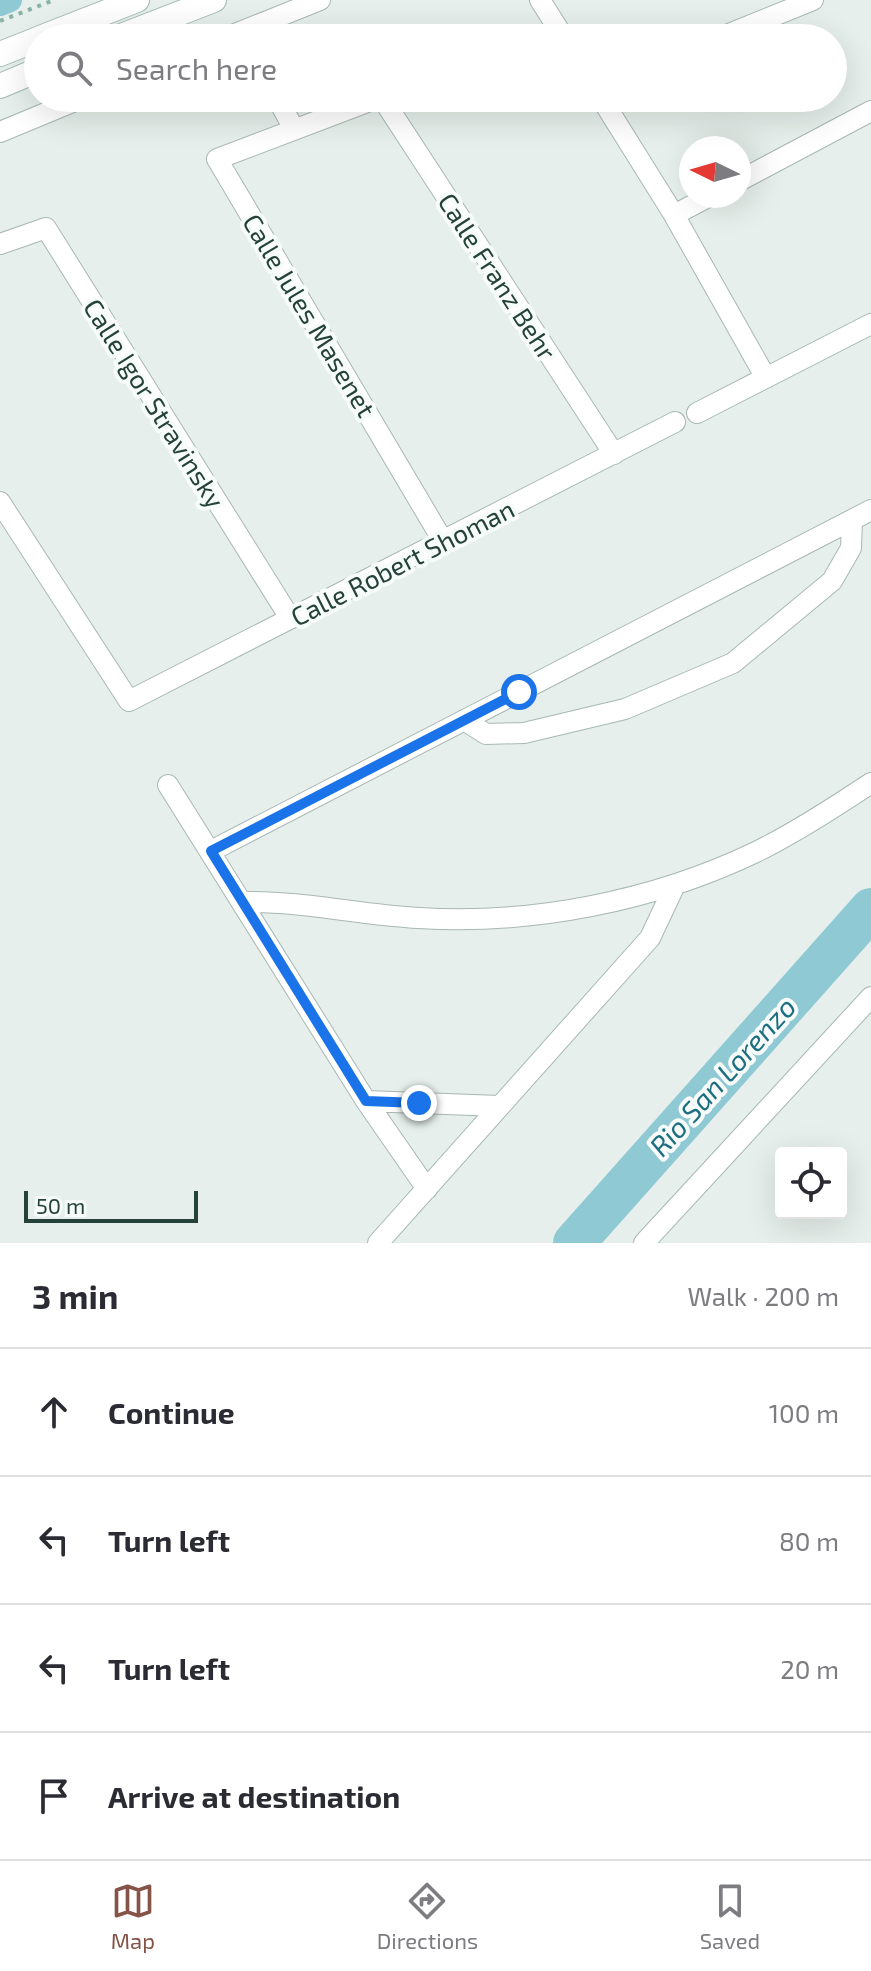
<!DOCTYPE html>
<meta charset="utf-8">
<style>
:root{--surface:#fff;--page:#f2f2f3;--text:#2b2b33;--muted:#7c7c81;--line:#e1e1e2;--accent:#855347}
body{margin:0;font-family:"Exo 2",sans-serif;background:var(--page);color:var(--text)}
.controls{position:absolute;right:24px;bottom:24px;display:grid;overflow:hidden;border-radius:8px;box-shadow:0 8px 32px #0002}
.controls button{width:72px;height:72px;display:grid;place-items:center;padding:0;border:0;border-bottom:2px solid var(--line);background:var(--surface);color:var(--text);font:40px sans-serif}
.compass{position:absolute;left:679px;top:136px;width:72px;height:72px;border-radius:50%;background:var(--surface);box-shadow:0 8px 32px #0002;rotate:275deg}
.scale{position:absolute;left:24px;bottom:20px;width:174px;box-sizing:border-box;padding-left:8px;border:4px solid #24423a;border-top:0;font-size:22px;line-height:28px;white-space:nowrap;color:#24423a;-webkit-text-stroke:6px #f7fbf9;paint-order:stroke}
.stop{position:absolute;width:24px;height:24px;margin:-18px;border:6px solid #1a73e8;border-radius:50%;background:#fff}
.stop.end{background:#1a73e8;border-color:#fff;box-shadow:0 2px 8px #0008}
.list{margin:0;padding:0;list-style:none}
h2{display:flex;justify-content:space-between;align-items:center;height:104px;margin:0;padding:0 32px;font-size:34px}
h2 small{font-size:26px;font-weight:400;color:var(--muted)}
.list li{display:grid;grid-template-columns:52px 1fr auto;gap:24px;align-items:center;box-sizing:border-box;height:128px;padding:0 32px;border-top:2px solid var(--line)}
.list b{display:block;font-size:30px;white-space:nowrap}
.list em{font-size:26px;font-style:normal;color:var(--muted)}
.icon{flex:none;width:44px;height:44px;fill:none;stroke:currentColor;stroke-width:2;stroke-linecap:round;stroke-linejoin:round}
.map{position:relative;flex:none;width:871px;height:1243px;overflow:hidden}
.search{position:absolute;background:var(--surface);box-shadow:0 8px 32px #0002;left:24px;right:24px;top:24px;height:88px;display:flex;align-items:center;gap:20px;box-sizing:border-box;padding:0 28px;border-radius:44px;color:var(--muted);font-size:30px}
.sheet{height:616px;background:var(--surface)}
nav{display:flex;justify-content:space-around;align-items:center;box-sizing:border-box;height:112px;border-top:2px solid var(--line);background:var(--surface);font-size:22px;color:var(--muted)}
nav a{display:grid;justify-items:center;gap:4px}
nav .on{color:var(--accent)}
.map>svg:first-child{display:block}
</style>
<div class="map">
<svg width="871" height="1243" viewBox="0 0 871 1243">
<rect width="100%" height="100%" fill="#e6efeb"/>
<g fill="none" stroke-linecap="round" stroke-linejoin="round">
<!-- canal -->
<path stroke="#8ec9d4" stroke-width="24" d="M0 4 10 0"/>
<!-- river -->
<path stroke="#8ec9d4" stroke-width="42" d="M574 1243 871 909"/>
<!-- street casing -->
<g stroke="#a8b8b2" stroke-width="22">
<path id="street" d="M540 0 564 38
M225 38 320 0
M719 38 813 0
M277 98 294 129
M378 98 217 159 443 541
M382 98 614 454
M601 98 674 215 766 378
M0 132 82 98
M739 181 871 111
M674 215 710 196
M0 244 46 228 290 618
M697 413 871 324
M0 502 129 701 675 422
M464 720 486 734 524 733 625 709 733 663 832 581 851 548 852 520
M168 785 366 1101 427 1189
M211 851 871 510
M244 902C304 901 360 915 419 918 532 925 654 901 756 852 795 833 835 807 871 783
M366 1101 499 1106
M378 1243 650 938 675 885
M644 1243 871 997"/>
</g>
<!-- secondary casing -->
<g stroke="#a4bbb3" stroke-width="26">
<path id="secondary" d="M40 38 137 0
M116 38 214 0
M0 54 38 39
M0 86 38 70"/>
</g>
<!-- path -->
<path stroke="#86b3a5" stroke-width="4" stroke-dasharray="4 6" stroke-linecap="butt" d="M0 21 54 0"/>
<!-- street -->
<use href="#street" stroke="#fff" stroke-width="20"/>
<!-- secondary -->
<use href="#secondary" stroke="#fff" stroke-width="24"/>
</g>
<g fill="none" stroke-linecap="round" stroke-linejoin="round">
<!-- route -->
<path stroke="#1a73e8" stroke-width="10" d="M419 1103 366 1101 211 851 519 692"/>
</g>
<g text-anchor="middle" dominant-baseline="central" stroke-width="8" stroke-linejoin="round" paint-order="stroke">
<!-- street labels -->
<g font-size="26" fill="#24423a" stroke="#f7fbf9">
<text transform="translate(498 276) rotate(57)">Calle Franz Behr</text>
<text transform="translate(310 315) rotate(59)">Calle Jules Masenet</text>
<text transform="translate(155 403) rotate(58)">Calle Igor Stravinsky</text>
<text transform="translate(402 562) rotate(-27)">Calle Robert Shoman</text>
</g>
<!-- water labels -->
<g font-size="28" font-style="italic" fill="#1c6f80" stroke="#f7fbf9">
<text transform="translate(722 1076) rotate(-48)">Rio San Lorenzo</text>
</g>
</g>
</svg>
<div class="controls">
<button><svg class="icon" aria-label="locate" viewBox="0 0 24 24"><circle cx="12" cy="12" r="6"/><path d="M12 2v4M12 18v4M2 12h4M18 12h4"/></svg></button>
</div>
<svg class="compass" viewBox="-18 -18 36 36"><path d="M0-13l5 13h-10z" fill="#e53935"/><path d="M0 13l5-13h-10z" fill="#7c7c81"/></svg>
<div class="scale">50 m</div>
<div class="stop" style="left:519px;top:692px"></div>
<div class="stop end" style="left:419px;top:1103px"></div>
<div class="search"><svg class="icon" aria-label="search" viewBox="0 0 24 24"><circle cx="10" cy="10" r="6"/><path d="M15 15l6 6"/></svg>Search here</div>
</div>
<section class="sheet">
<h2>3 min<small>Walk · 200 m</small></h2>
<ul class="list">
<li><svg class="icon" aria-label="ahead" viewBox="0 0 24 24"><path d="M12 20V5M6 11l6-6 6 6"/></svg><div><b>Continue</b></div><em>100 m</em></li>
<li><svg class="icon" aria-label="left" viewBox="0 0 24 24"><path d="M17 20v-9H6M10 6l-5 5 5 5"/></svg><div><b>Turn left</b></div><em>80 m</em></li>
<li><svg class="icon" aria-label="left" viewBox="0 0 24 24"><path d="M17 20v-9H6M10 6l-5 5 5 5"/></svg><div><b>Turn left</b></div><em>20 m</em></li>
<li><svg class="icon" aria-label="arrive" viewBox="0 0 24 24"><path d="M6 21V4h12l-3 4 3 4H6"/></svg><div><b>Arrive at destination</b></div></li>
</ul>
</section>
<nav>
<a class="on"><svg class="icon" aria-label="map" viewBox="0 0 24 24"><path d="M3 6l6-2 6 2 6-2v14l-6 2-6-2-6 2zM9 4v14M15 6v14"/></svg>Map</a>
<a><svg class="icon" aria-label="directions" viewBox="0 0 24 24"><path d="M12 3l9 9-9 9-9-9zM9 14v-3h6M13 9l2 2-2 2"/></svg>Directions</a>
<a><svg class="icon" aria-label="saved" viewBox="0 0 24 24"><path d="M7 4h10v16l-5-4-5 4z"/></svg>Saved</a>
</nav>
